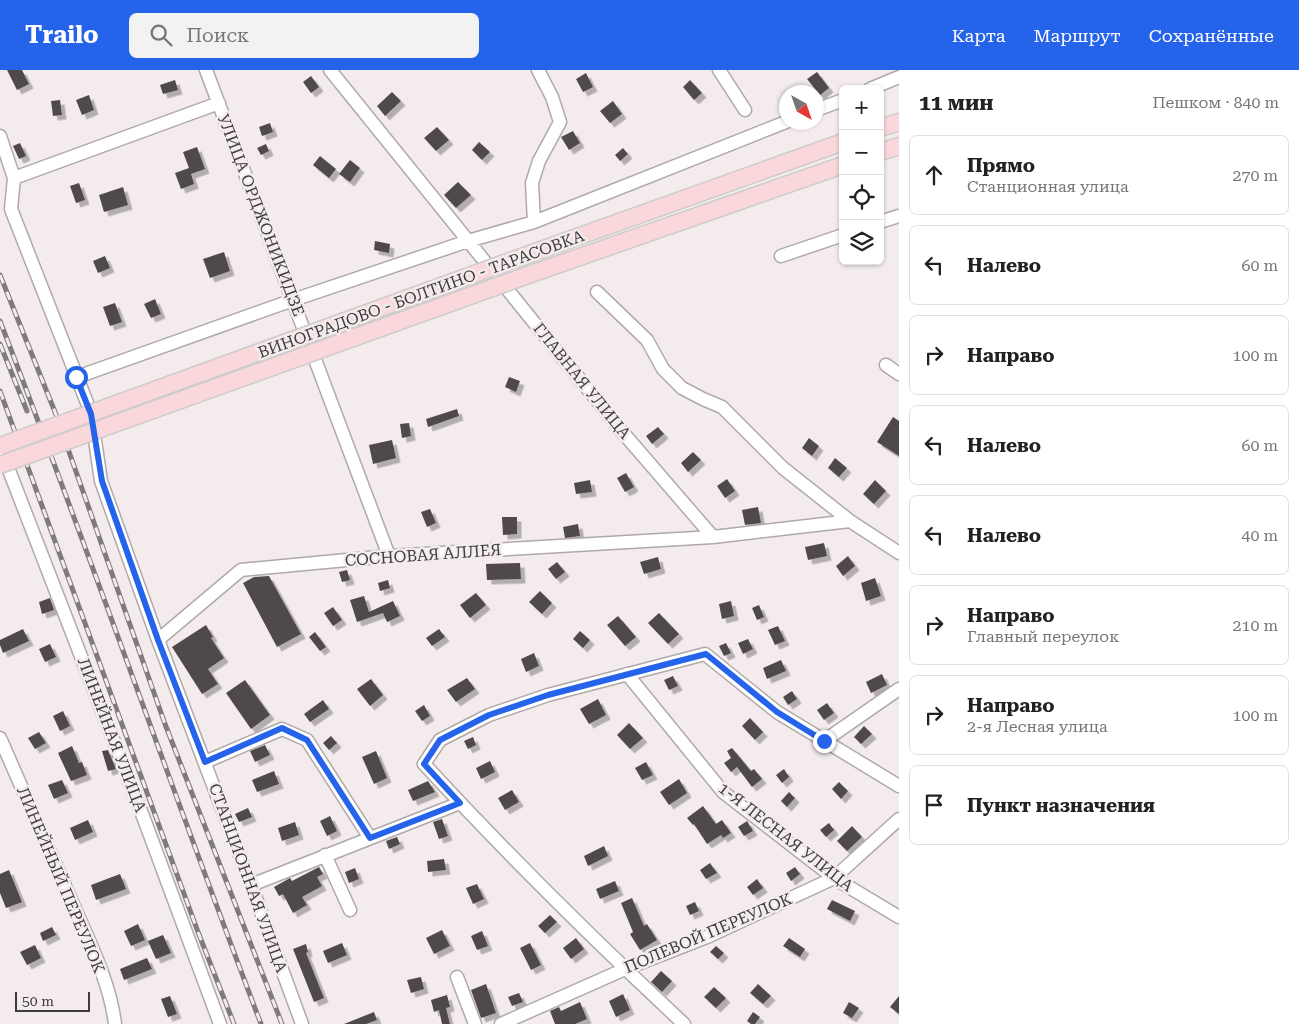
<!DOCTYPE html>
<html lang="ru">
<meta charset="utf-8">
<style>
:root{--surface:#fff;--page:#f2f2f2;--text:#222;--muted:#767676;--line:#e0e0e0;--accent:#2563eb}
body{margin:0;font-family:"Roboto Serif",serif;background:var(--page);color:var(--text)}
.controls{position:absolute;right:15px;top:15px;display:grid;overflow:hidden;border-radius:8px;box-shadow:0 1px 4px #0004}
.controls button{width:45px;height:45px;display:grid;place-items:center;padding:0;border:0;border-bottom:1px solid var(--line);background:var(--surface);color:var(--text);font:25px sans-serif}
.compass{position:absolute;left:779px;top:15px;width:45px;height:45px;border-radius:50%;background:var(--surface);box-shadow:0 1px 4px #0004;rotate:140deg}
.scale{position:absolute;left:15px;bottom:12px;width:75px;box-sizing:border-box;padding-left:5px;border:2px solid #3e3b3c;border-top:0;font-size:14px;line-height:18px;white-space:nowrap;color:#3e3b3c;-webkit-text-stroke:4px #f4ecec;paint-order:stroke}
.stop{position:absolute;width:15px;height:15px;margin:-11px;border:4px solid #2563eb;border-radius:50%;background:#fff}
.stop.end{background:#2563eb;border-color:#fff;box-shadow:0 1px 5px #0008}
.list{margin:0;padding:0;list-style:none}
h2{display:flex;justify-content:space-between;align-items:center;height:65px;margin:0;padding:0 20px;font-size:21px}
h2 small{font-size:16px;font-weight:400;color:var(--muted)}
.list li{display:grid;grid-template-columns:32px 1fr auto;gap:15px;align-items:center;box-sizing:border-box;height:80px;margin:0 10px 10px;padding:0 10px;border:1px solid var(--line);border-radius:8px}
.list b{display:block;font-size:19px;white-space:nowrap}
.list p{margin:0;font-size:16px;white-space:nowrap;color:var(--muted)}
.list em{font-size:16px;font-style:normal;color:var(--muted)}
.icon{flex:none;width:28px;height:28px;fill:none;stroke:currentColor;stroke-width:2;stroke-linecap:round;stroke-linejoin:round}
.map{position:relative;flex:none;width:899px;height:954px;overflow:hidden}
header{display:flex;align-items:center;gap:30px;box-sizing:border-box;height:70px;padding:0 25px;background:var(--accent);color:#fff}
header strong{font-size:24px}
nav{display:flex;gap:28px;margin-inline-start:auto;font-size:18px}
.search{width:350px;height:45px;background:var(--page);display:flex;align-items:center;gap:12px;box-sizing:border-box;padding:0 18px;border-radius:8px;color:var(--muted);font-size:19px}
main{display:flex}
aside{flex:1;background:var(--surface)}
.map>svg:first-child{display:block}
</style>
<header>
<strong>Trailo</strong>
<div class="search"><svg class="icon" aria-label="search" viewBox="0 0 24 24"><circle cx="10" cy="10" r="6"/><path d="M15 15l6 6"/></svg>Поиск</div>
<nav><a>Карта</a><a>Маршрут</a><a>Сохранённые</a></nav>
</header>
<main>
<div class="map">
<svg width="899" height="954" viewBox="0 0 899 954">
<defs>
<filter id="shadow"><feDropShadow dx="4.5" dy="4.5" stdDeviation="0" flood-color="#0004"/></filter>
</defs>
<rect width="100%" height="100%" fill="#f4ecec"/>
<!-- building -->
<path fill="#504a4a" filter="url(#shadow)" d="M7 0H22L29 14 17 20Z
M817 2 829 18 820 25 807 9Z
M586 3 593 17 583 22 576 9Z
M311 6 319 17 311 23 303 12Z
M175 10 178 20 163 24 160 15Z
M690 10 702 23 694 30 683 17Z
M392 22 401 31 385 46 377 36Z
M89 25 94 40 82 45 76 30Z
M60 30 62 45 53 46 51 31Z
M613 31 622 44 610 53 600 41Z
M270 53 273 62 262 66 259 57Z
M437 57 449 70 436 81 424 68Z
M573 61 580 73 569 80 561 67Z
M479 72 490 82 482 90 472 80Z
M20 73 26 86 19 89 13 76Z
M266 74 269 81 261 85 257 78Z
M197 77 205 99 191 104 194 114 181 119 175 103 189 98 183 82Z
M623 78 628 84 620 91 615 85Z
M320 86 336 99 329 108 313 95Z
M350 90 360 98 350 112 339 104Z
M458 112 471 125 456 138 444 125Z
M79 113 85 130 76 133 70 116Z
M123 117 128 135 104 142 99 125Z
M375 171 390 174 389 183 374 180Z
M224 182 230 201 210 208 203 189Z
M105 186 110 198 98 203 93 191Z
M155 229 161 244 151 248 144 234Z
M115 233 122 252 110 256 103 237Z
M509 307 520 311 516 322 505 317Z
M457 339 459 346 428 357 426 349Z
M893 347 899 351V386L877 372Z
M409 353 411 366 402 368 400 354Z
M658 357 664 364 652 374 646 366Z
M809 368 819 376 812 386 802 378Z
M392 370 396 388 373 394 369 375Z
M693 382 701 390 688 402 681 393Z
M835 388 847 398 839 407 828 398Z
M626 403 634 417 625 422 617 408Z
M727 409 735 421 725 428 717 416Z
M590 410 592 422 576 424 574 413Z
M875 410 886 421 874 434 863 424Z
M758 437 761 453 745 455 742 440Z
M430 439 436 453 427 457 421 442Z
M502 447H517V464L503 465Z
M578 454 580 466 565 468 563 457Z
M824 473 827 486 808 490 805 477Z
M848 486 855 496 843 506 836 496Z
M658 487 661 499 644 504 640 492Z
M557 492 565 502 556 509 548 499Z
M520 493 521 509 487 510 486 494Z
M347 500 350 510 342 512 339 502Z
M269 506 301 564 277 577 243 513 254 507Z
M875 508 881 526 866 531 861 513Z
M388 510 390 518 380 521 378 513Z
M540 521 552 533 542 544 529 532Z
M476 523 486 535 470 548 460 535Z
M364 526 369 542 393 531 400 546 387 552 383 543 357 552 350 530Z
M50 528 54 540 42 544 39 532Z
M731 531 734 546 722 549 719 534Z
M759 535 764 547 757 550 752 538Z
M333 537 342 550 333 556 324 543Z
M659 543 679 564 668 574 648 553Z
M618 546 636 567 625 576 607 555Z
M206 555 213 567 211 568 224 588 208 599 218 614 202 624 172 577Z
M778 556 785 571 775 575 768 560Z
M23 559 29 571 3 583 0 575V570Z
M439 559 445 567 432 576 426 568Z
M580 561 590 570 583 578 573 569Z
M315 562 326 577 320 581 309 567Z
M748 569 753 579 743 584 738 573Z
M726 573 731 583 724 586 719 576Z
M50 574 56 587 45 592 39 579Z
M534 583 539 596 526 602 521 589Z
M781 590 786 601 767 609 763 598Z
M882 604 887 615 871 623 866 612Z
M673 606 678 616 669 620 664 610Z
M467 608 475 619 456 632 447 620Z
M371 609 383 625 370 636 357 619Z
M245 610 270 645 251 659 226 623Z
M792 621 797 629 788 635 783 627Z
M598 629 606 645 589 654 580 639Z
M323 630 329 639 310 652 304 644Z
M827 633 834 643 824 650 817 640Z
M424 635 430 646 422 651 415 641Z
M63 641 70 656 60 661 53 646Z
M750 648 763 662 755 670 742 656Z
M629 653 643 668 630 679 617 665Z
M864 656 872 664 861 674 854 667Z
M39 662 46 673 35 679 28 668Z
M331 666 337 673 329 680 323 673Z
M473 667 476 675 468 679 464 671Z
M265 675 270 685 255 692 250 681Z
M72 676 79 693 82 692 87 705 71 711 58 683Z
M732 678 751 701 754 699 762 709 752 717 737 697 731 702 724 693 731 688 727 681Z
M108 680 116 699 108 701 102 681Z
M376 681 387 708 374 714 362 687Z
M490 691 495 702 481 709 476 698Z
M646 692 653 705 642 710 635 698Z
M784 699 789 707 782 713 776 705Z
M274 701 279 714 257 722 252 710Z
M679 709 687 723 669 735 660 722Z
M62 710 68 723 54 729 48 715Z
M428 711 435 722 413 731 408 720Z
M839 712 848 721 841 729 832 719Z
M512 720 519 732 505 740 498 728Z
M789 722 795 728 787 737 781 731Z
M703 736 716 754 722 750 731 763 723 768 721 765 707 774 694 754 693 755 687 748Z
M248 738 252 747 239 752 235 744Z
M330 746 337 761 327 766 320 751Z
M442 749 448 766 439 769 433 752Z
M88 750 93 762 75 770 70 758Z
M747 751 753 761 744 766 738 757Z
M295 752 299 765 282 771 278 758Z
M829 753 834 760 826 767 820 760Z
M852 756 862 767 847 781 837 771Z
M397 767 400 774 389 779 386 771Z
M604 776 608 786 588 796 584 786Z
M444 789 446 800 428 802 427 791Z
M710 793 717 803 706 809 700 800Z
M319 797 323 804 317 807 322 816 302 827 307 835 293 843 283 824 279 826 274 817 290 808 292 811Z
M795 797 800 804 791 811 786 803Z
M355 798 359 809 349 813 345 802Z
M9 800 22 832 6 838 0 823V804Z
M120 804 126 819 96 830 91 815Z
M757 809 763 818 753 825 747 817Z
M615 811 619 821 600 829 596 819Z
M477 814 484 829 473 834 466 818Z
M632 828 644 856 647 854 657 870 640 880 630 864 633 862 621 833Z
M832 830 855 841 850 851 827 839Z
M695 832 699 841 690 845 686 836Z
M550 845 557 852 545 863 538 856Z
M138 854 145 870 131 876 124 861Z
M52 857 56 865 43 871 40 863Z
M442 860 450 876 434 884 426 868Z
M482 861 488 876 477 880 471 866Z
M163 865 171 883 156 889 148 871Z
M576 868 584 879 571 889 563 878Z
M789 868 805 879 800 887 783 876Z
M342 873 347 885 328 893 323 881Z
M530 873 541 895 531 900 520 878Z
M306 874 308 882 306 883 324 928 314 932 293 879Z
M35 875 41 888 27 895 20 882Z
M716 876 724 883 718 889 710 882Z
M147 888 152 899 124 910 120 899Z
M661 901 672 911 662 922 651 912Z
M421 907 424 919 411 923 407 910Z
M486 914 496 943 481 948 471 920Z
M758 914 771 926 763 934 750 923Z
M714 917 726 928 716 938 704 927Z
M519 923 523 932 512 936 508 927Z
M623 924 630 940 616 947 609 931Z
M447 925 450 937 446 938 450 954H442L439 940 434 942 431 930Z
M170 926 177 944 168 947 161 929Z
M899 926V944L890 937Z
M580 932 587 949 575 954H555L550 941 559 937 561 941Z
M849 932 859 938 852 948 843 943Z
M374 942 377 950 366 954H344Z
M753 942 760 947 755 954H751L747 951Z"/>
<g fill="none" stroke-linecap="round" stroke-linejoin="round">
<!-- minor casing -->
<g stroke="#b0a9a9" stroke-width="15">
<path id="minor" d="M206 0 389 486
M330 0 625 365 713 467 850 451 899 483
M719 0 745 40
M870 19 899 7
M816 40 843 30
M0 66 14 108 11 139 91 343 101 411 158 570 251 815 302 954
M14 108 219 33
M534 152 532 113 539 91 560 52 552 27 538 0
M880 152 899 146
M781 186 843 165
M597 222 647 270 663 299 682 318 703 329 722 337 783 398 850 451
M886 295 899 304
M77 307 293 230 468 171 534 152 786 52
M0 377 144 749 220 954
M158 570 241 500 389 486 713 467
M627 604 723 722 834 808 899 847
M0 668C24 723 48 778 72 832 89 871 110 912 115 954
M824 671 899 619
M205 692 282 659 307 670 370 768
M325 785 350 840
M251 815 460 733
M457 907 475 954
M501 954 625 899 707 867 834 808 899 749
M684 954C595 871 507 784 424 694L440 670 489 645 548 625 705 584 777 642 899 716"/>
</g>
<!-- major casing -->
<g stroke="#cdcccc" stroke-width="19">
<path id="major" d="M880 58 899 52
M880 82 899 76
M524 186 843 72
M531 204 843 95"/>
</g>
<!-- minor -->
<use href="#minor" stroke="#fff" stroke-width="12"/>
<!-- major -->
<use href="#major" stroke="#fad7db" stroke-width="16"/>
<!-- rail casing -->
<g stroke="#7f7a7b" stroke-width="5">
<path id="rail" d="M0 205 55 342 165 654 282 954
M0 251C90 484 172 720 261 954
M0 274 27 341
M0 321 198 862 234 954"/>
</g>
<!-- rail -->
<use href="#rail" stroke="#f4ecec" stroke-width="3" stroke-dasharray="9" stroke-linecap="butt"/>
<!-- major-bridge casing -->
<g stroke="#cdcccc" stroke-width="19" stroke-linecap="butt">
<path id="major-bridge" d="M0 376 524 186
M0 395 531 204"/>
</g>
<!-- major-bridge -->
<use href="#major-bridge" stroke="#fad7db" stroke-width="16"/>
</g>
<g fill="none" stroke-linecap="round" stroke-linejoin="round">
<!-- route -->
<path stroke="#2563eb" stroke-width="6" d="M76 307 91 344 102 411 158 570 205 692 282 658 307 670 370 768 460 733 424 694 440 670 489 645 548 625 706 584 777 642 824 671"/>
</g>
<g text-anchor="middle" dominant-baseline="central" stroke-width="5" stroke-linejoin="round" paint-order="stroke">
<!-- street labels -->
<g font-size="16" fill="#3e3b3c" stroke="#f4ecec">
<text transform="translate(261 145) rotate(69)">УЛИЦА ОРДЖОНИКИДЗЕ</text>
<text transform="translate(421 224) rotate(-20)">ВИНОГРАДОВО - БОЛТИНО - ТАРАСОВКА</text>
<text transform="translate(582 311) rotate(51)">ГЛАВНАЯ УЛИЦА</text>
<text transform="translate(423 485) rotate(-4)">СОСНОВАЯ АЛЛЕЯ</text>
<text transform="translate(112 665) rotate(69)">ЛИНЕЙНАЯ УЛИЦА</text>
<text transform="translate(786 767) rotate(38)">1-Я ЛЕСНАЯ УЛИЦА</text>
<text transform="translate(248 808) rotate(70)">СТАНЦИОННАЯ УЛИЦА</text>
<text transform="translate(61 810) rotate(67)">ЛИНЕЙНЫЙ ПЕРЕУЛОК</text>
<text transform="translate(708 863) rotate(-23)">ПОЛЕВОЙ ПЕРЕУЛОК</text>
</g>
</g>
</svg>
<div class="controls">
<button>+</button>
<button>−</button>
<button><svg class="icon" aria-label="locate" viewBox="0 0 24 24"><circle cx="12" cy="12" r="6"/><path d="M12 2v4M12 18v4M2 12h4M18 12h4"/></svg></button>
<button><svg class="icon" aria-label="layers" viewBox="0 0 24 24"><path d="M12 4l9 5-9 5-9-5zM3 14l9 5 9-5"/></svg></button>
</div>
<svg class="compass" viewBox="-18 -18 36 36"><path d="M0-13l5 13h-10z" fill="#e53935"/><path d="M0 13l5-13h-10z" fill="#767676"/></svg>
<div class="scale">50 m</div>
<div class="stop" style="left:76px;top:307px"></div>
<div class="stop end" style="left:824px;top:671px"></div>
</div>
<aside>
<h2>11 мин<small>Пешком · 840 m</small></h2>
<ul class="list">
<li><svg class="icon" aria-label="ahead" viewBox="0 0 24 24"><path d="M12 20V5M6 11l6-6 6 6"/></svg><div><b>Прямо</b><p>Станционная улица</p></div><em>270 m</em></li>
<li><svg class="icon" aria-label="left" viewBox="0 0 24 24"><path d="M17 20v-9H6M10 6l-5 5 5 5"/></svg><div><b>Налево</b></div><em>60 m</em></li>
<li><svg class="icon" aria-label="right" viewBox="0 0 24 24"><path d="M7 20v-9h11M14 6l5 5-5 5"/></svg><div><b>Направо</b></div><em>100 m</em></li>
<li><svg class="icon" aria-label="left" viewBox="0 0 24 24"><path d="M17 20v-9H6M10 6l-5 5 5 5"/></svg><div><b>Налево</b></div><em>60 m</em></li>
<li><svg class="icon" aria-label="left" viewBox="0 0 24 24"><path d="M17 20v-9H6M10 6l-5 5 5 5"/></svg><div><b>Налево</b></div><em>40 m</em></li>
<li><svg class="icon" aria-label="right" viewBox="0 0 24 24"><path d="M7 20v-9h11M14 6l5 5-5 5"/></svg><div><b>Направо</b><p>Главный переулок</p></div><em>210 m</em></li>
<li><svg class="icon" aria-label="right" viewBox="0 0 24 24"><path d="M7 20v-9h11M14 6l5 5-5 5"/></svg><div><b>Направо</b><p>2-я Лесная улица</p></div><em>100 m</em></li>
<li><svg class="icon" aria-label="arrive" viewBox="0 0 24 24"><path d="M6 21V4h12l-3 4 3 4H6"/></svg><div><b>Пункт назначения</b></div></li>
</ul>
</aside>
</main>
